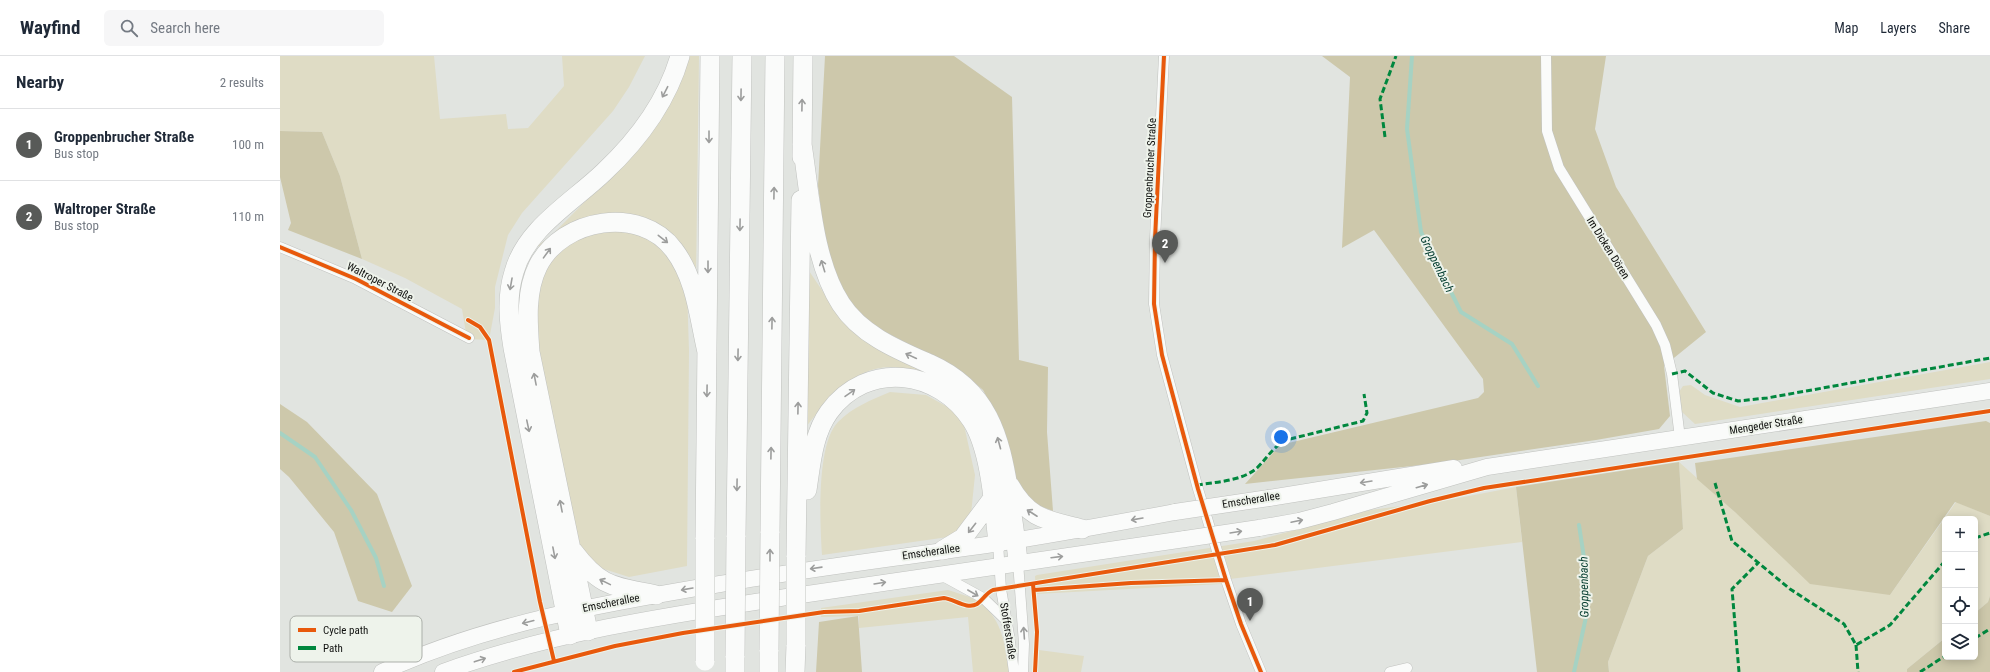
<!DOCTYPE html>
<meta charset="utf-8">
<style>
:root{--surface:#fff;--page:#f6f6f7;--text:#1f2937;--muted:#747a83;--line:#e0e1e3;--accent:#585a58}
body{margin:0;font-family:"Roboto Condensed",sans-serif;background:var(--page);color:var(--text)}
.controls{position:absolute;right:12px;bottom:12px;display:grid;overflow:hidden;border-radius:6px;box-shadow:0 2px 10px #0003}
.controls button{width:36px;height:36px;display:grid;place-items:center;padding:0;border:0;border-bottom:1px solid var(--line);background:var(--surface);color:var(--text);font:20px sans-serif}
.you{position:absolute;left:1001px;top:381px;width:14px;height:14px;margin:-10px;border:3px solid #fff;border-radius:50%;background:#1a73e8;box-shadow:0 0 0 6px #1a73e833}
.badge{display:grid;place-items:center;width:26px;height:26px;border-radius:50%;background:var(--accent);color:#fff;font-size:13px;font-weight:700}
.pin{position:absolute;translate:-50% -33px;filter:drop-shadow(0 1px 2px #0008)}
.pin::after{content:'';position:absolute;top:21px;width:14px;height:12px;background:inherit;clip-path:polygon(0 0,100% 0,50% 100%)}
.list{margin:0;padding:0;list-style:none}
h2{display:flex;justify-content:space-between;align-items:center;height:52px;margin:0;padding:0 16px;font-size:17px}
h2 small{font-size:13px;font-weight:400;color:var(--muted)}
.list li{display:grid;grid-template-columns:26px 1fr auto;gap:12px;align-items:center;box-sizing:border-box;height:72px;padding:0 16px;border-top:1px solid var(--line)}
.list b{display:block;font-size:15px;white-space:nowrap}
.list p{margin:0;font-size:13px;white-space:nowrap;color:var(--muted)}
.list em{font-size:13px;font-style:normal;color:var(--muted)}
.icon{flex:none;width:22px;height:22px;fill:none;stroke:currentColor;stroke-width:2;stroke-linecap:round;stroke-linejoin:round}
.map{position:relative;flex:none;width:1710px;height:616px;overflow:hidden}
header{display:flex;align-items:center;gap:24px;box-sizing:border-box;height:56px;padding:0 20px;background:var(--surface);border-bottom:1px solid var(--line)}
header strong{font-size:19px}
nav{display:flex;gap:22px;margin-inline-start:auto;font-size:14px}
.search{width:280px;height:36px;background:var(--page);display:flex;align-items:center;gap:10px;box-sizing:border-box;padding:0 14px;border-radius:6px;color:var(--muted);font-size:15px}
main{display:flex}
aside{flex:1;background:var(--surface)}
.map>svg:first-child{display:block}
</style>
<header>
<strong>Wayfind</strong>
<div class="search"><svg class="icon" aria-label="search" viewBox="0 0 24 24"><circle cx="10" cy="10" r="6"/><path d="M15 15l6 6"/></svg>Search here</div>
<nav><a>Map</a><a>Layers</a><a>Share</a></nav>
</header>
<main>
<aside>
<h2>Nearby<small>2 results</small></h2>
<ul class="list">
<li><span class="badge">1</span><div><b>Groppenbrucher Straße</b><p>Bus stop</p></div><em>100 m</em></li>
<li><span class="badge">2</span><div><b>Waltroper Straße</b><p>Bus stop</p></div><em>110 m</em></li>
</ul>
</aside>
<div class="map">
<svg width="1710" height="616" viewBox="0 0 1710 616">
<rect width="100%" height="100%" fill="#e1e4e0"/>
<!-- green -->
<path fill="#dfdcc5" d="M0 0H154L160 63 226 58 228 73 248 72 284 30 282 0H365L349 31 333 55 242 157 228 179 215 231V252L209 284 187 283 182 253 125 222 82 203 60 120 42 76 0 75Z
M409 0H419L416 221 407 232 409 295 407 510 349 521 311 509 292 486 248 263 271 191 257 190 272 179 347 103Z
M525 209 548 243 641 314C631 313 620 312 610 311 571 311 543 350 521 377Z
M1710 306V323L1415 368 1402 356 1399 336 1403 330 1411 329 1425 339 1460 351Z
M610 336 646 339 673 354 684 369 695 419 691 458 675 480 542 499C540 468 536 388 558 366 573 351 591 344 610 336Z
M1399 406 1456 457 1610 539 1676 446 1710 460V540L1708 546 1695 557V463H1665V582L1627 613V616H1329L1328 606 1368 500 1403 473Z
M1236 431 1242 486 950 523 941 528 756 538 755 520 757 519 974 485 1090 454 1168 444Z
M668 534C676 537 686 539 694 543 722 559 725 587 729 616H693L688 561 579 572V560L541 561V552Z
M759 594 804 600 801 616H757Z"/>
<!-- forest -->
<path fill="#cdc8ab" d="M545 0H674L732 41 739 304 768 311 767 376 773 455 752 447 736 425 718 362 703 334 682 316 594 270 576 255 560 234 546 193 538 130Z
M1042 0H1326L1315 73 1336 131 1426 276 1384 310 1390 360 1379 373 1316 384 1160 407 965 428 1000 389 1198 342 1204 336 1203 323 1094 174 1062 192 1070 21Z
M0 75 42 76 60 120 82 203 8 174 11 167 0 121Z
M0 348 27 366 97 438 132 530 112 556 78 545 54 476 9 421 0 413Z
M1706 365 1710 367V460L1675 446 1610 539 1530 528 1456 457 1417 423 1415 407Z
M1399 406 1403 473 1368 500 1328 606 1329 616H1257L1236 431Z
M1710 540V616H1627V613L1665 582V601H1695V557L1708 546Z
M578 560 582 616H536L539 566Z"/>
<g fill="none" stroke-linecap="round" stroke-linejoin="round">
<!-- stream -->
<path stroke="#a6d2c3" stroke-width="4" d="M1132 0 1127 73 1141 176 1181 256 1232 288 1258 330
M0 377 35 401 71 454 96 502 104 530
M1294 616 1306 561V515L1299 469"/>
<!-- street casing -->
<g stroke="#c0c2bf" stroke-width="11">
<path id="street" d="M884 0 875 183 874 248 882 299 918 433 946 524 961 568 981 616
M1266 0 1267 75 1279 112 1376 269 1385 289 1392 318 1400 382
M0 191 76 223 189 282
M718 487 721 533 729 579 734 616
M738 506 744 588 743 616
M661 519 703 542 726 564
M1110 616 1127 612"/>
</g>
<!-- primary casing -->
<g stroke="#c0c2bf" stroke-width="17">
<path id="primary" d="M989 442 1174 412
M979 472 1019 465 1053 456 1207 411 1710 335
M102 616C208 567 326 547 440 528 533 512 626 501 719 487 778 478 837 467 895 456
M163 616C274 576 390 559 507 541 639 521 772 503 905 483"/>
</g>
<!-- highway casing -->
<g stroke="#c0c2bf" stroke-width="20">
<path id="highway" d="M522 88C530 138 533 205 561 248 581 279 618 294 650 308 708 334 720 380 729 437 732 460 736 483 738 506
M522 101 523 0
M730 430C749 464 768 464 802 473
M527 434C531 408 533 378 549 356 587 304 659 313 692 365 711 395 714 452 718 487
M490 477 495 0
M456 481 462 0
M425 483 430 0
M663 494 683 482 713 442
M293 495C321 532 333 530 376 539
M516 501 521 144
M308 575 250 296C248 268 245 236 258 210 282 162 361 149 394 194 416 223 419 262 427 296
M290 579 233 292C229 267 226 241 234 216 246 172 293 146 324 116 358 84 387 45 400 0
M455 616V600
M489 616V594
M515 616 516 589"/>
</g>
<!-- street -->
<use href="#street" stroke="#fafbfa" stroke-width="10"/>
<!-- primary -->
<use href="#primary" stroke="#fafbfa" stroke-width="16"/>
<!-- highway -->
<use href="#highway" stroke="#fafbfa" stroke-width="19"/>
<!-- primary-bridge casing -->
<g stroke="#c0c2bf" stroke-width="17" stroke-linecap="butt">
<path id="primary-bridge" d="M895 456 989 442
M905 483 979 472"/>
</g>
<!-- highway-bridge casing -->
<g stroke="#c0c2bf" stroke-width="20" stroke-linecap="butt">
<path id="highway-bridge" d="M516 589V501
M489 594 490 477
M455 600 456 481
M425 605V483"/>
</g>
<!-- primary-bridge -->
<use href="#primary-bridge" stroke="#fafbfa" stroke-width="16"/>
<!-- highway-bridge -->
<use href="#highway-bridge" stroke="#fafbfa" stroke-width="19"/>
<!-- quiet -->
<path stroke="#00873e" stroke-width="3" stroke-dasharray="6 3" stroke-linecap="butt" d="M1105 81 1100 43 1116 0
M1392 318 1405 315 1433 337 1458 345 1487 342 1710 302
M1435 427 1452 485 1510 533 1564 568 1576 589 1610 569 1665 505
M917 429C936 426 962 425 977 412 988 401 992 392 1006 384L1083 365 1087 357 1084 338
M1695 482 1710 477
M1695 582 1710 573
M1576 589 1578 616
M1459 616 1452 533 1478 507
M1640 616 1665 600"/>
<!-- cycleway casing -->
<g stroke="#eef3eb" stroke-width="6">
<path id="cycleway" d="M884 0 875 183 874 248 882 299 918 433 946 524 961 568 981 616
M0 191 76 223 189 282
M188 264 200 271 209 284 260 546 274 605
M753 528 757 576 755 616
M754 534 851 527 946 524
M234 616 335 590 403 577 544 556 579 555 664 542C674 543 687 554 697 548 703 544 706 537 713 534L995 489 1150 445 1204 432 1710 355"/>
</g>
<!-- cycleway -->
<use href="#cycleway" stroke="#e8590c" stroke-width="4"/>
</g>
<!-- one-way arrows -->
<defs><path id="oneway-shaft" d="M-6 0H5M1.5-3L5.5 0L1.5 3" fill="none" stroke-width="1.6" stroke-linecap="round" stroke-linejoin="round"/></defs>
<g stroke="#9c9d9c">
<use href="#oneway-shaft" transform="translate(385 36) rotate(117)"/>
<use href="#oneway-shaft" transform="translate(461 39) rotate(91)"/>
<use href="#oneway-shaft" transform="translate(522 49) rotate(-89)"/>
<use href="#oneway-shaft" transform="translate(429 81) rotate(90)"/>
<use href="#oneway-shaft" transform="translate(494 137) rotate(-89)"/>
<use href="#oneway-shaft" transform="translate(460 169) rotate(91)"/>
<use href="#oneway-shaft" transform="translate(383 183) rotate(38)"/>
<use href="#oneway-shaft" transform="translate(267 197) rotate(-54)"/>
<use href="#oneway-shaft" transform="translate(543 210) rotate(-107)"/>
<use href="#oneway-shaft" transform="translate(428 211) rotate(90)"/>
<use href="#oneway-shaft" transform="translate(231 228) rotate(100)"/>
<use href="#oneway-shaft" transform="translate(492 267) rotate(-89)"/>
<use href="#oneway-shaft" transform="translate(458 299) rotate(91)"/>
<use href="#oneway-shaft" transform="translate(631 300) rotate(-155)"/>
<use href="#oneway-shaft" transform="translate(255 323) rotate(-101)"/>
<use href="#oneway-shaft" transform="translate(427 335) rotate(91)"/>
<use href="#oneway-shaft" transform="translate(570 337) rotate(-35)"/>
<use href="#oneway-shaft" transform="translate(518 352) rotate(-89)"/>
<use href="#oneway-shaft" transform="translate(248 370) rotate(78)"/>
<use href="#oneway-shaft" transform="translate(719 387) rotate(-105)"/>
<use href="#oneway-shaft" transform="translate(491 397) rotate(-89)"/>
<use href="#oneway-shaft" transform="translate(1086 426) rotate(171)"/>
<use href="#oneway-shaft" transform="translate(457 429) rotate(91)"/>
<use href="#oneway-shaft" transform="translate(1142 430) rotate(-16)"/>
<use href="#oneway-shaft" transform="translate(281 450) rotate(-101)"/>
<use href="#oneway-shaft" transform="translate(752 457) rotate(-147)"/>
<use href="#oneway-shaft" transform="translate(857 463) rotate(170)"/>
<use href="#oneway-shaft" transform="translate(1017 465) rotate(-12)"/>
<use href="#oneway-shaft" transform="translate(692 472) rotate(128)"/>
<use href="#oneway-shaft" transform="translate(956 476) rotate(-9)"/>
<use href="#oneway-shaft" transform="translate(274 497) rotate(79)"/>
<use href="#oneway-shaft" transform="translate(490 499) rotate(-90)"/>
<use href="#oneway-shaft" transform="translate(777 501) rotate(-7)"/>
<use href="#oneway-shaft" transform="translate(536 512) rotate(172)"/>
<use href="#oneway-shaft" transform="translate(325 526) rotate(-154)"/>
<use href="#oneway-shaft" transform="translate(600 527) rotate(-9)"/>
<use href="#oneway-shaft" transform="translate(407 533) rotate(170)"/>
<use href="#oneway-shaft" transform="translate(693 537) rotate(30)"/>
<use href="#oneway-shaft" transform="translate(248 566) rotate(166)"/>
<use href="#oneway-shaft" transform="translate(744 577) rotate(-94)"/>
<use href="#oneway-shaft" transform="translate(200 604) rotate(-18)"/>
</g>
<g text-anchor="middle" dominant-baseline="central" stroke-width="4" stroke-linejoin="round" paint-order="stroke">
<!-- street labels -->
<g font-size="11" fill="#0f100e" stroke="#eef3eb">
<text transform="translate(870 112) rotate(-87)">Groppenbrucher Straße</text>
<text transform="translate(1328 192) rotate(58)">Im Dicken Dören</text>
<text transform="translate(100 226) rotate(27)">Waltroper Straße</text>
<text transform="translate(1486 369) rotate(-9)">Mengeder Straße</text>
<text transform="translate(971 444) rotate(-9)">Emscherallee</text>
<text transform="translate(651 496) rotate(-8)">Emscherallee</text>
<text transform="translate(331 547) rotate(-11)">Emscherallee</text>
<text transform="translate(728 575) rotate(81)">Stofferstraße</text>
</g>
<!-- water labels -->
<g font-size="12" font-style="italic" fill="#084033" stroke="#eef3eb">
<text transform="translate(1157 208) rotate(64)">Groppenbach</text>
<text transform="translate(1304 531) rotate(-91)">Groppenbach</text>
</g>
</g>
<!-- legend -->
<rect x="10" y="560" width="132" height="46" rx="6" fill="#eef3eb" stroke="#abafa9" stroke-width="1"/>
<rect x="18" y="572" width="18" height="4" fill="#e8590c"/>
<rect x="18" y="590" width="18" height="4" fill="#00873e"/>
<g font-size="11" fill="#0f100e">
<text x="43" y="578">Cycle path</text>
<text x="43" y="596">Path</text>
</g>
</svg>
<div class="controls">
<button>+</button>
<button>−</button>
<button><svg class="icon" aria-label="locate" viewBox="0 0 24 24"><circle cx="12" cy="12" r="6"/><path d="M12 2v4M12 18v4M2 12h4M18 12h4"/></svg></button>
<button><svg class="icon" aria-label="layers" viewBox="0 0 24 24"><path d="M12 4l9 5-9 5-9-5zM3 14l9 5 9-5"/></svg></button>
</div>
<div class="you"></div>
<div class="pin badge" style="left:970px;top:565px">1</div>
<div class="pin badge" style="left:885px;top:207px">2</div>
</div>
</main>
